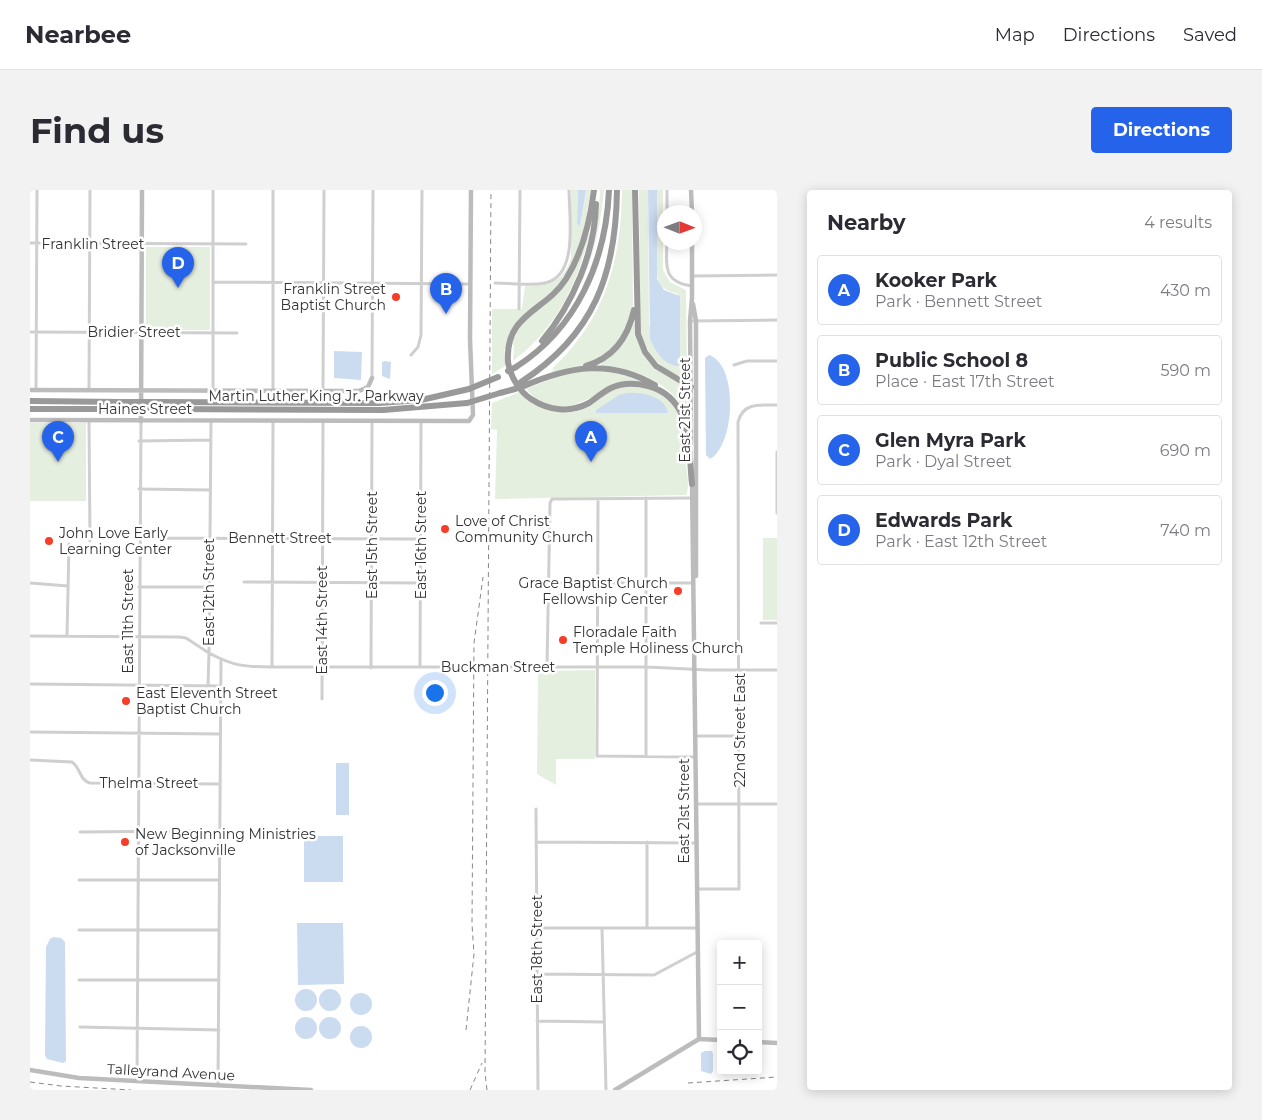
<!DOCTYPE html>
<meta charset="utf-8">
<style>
:root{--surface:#fff;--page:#f2f2f3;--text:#2b2b33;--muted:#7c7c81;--line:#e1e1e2;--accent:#2563eb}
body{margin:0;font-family:Montserrat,sans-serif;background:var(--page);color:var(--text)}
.controls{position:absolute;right:15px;bottom:15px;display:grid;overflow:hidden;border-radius:5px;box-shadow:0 2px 12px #0003}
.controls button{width:45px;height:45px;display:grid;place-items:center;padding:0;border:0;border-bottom:1px solid var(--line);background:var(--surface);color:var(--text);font:25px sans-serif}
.compass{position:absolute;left:627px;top:15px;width:45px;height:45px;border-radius:50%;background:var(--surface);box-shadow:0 2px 12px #0003;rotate:91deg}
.you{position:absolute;left:404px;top:502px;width:18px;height:18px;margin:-12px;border:4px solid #fff;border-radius:50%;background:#1a73e8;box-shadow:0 0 0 8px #1a73e833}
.badge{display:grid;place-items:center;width:32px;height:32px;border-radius:50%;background:var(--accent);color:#fff;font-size:16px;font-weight:700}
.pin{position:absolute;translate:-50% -41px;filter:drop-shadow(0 1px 2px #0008)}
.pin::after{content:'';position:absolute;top:26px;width:18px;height:15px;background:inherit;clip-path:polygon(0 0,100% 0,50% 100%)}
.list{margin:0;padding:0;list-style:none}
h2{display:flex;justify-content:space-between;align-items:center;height:65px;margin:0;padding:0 20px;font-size:21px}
h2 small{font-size:16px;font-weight:400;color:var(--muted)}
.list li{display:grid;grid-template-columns:32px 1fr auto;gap:15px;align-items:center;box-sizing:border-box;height:70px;margin:0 10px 10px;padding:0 10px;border:1px solid var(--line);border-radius:5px}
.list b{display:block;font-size:19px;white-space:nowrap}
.list p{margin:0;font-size:16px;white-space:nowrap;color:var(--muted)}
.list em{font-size:16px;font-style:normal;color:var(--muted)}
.icon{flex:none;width:28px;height:28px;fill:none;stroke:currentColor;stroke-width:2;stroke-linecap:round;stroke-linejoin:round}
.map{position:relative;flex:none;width:747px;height:900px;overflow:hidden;border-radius:5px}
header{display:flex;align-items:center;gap:30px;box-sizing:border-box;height:70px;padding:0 25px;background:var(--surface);border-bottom:1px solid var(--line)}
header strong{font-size:24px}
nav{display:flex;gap:28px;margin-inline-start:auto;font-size:18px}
.intro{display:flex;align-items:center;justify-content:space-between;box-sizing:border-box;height:120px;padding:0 30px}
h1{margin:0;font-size:35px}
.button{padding:12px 22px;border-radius:5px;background:var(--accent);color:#fff;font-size:18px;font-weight:700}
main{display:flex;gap:30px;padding:0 30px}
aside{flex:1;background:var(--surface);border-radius:5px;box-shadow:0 2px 12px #0003}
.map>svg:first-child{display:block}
</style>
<header>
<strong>Nearbee</strong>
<nav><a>Map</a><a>Directions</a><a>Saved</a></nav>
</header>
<div class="intro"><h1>Find us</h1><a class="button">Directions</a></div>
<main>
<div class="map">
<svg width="747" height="900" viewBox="0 0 747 900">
<rect width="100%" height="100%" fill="#fff"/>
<!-- green -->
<path fill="#e5efdf" d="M541 0H548L547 34 550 36 556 0H561L552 50 538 81 526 99 488 130 477 159H474L477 175 462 184V119H492L495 96C518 96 534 92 541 68Z
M570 0H574C571 33 564 65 550 96 561 66 569 32 570 0Z
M592 0H602L603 119C595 145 582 164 556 174 545 178 533 179 522 183L523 178C576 127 591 71 592 0Z
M609 0H618L619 136 648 104C636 100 629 98 627 85V0H633V80L640 92 656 100 657 192C630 175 623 174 610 143Z
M558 43C560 48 556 58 554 64 541 107 519 144 483 171L484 155 482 154 490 135 525 106Z
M116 57H180V140H116Z
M603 134H605L607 144 629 181 658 198V224C652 220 649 211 644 206 625 186 598 178 571 175V173L590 157Z
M564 179 596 183 611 191C570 188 536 245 496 199L536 183Z
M596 196C649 198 654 229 656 274 657 283 660 297 656 305L465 309 467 240 461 239 462 213 490 202 501 212 545 222 561 215 581 201Z
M0 233H56V311H0Z
M733 348H747V430H733Z
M565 480V569H526V595L507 584 508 481Z"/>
<!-- water -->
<path fill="#cbdbf0" d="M548 0H556L550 36 547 34Z
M618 0H627V89L634 100 650 106V173L648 176C634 175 625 161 620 148Z
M304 161 332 162 331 190 304 188Z
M679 165C709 175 705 255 680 269L676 265 675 168Z
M355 171 361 172 360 189 352 186V172Z
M597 203C611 202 635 206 638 223H566V220L589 205Z
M306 573H319V625H306Z
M274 646H313V692H274Z
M267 733H313L314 794 268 795Z
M23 747 31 748 35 752 36 871 33 873 17 869 15 865 16 757 20 749Z
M265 810a11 11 0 1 1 22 0a11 11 0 1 1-22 0Z
M289 810a11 11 0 1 1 22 0a11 11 0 1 1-22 0Z
M320 814a11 11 0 1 1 22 0a11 11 0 1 1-22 0Z
M289 838a11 11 0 1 1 22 0a11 11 0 1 1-22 0Z
M265 838a11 11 0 1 1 22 0a11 11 0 1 1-22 0Z
M320 847a11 11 0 1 1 22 0a11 11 0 1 1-22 0Z
M675 861H682L683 864V881L681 884 671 881V863Z"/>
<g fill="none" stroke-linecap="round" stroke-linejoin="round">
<!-- street -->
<path stroke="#cfcfcf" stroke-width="3" d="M637 22V0
M637 52C636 76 633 92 662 96
M0 53 216 54
M662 86 747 85
M183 92 440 94
M465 93C481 93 500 96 515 93 549 86 539 26 539 0
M489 119 490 0
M660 131 747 130
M0 142 207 143
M381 165 388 157 391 145 392 0
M704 175 717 171H747
M342 188 343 0
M6 200 7 0
M59 200 60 0
M183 200V0
M243 201V0
M293 201 294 0
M59 230 60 351
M181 231 179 463C203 476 215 477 242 477H617L678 480H747
M109 251 181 250
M747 262V323
M109 299 180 300
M616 308V566
M568 309 567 566 665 567
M109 348 390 349
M214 392 391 393
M0 393 38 396
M519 393H663
M109 397H179
M731 433H747
M0 446 149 447 156 448 179 463 178 496
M37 446 39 354
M242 477 243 231
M390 477 391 232
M517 477 520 313 522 309 663 308
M341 478 342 232
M0 494 191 496
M292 509 293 232
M0 542 190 544
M665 546H710
M0 570 42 572C51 578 49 590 60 593L190 594
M666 614H747
M506 619 508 900
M50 642 160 641 190 644
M507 652 666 653
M617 652V738
M49 690H189
M667 699H709L708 232C713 212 730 215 747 215
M507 738H667
M572 738 576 900
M49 740H189
M507 784 624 785 667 762
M49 790H189
M507 831 574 832
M50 837 189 840
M107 892 111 231
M188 896 191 470"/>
<!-- secondary -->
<path stroke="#bcbcbc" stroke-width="4.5" d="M661 0 662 22
M663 114 666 131V386
M0 200 329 201 338 197 342 188
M0 230 439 231 443 225 440 149 441 0
M111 231 112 0
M661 253 660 131 662 108V52
M662 291 669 849
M728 852 747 853
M0 880 49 888 281 900
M585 900 669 849 691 850"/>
<!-- highway -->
<path stroke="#999" stroke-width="6" d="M564 0C560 32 553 62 536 89 515 122 475 123 478 172 480 186 489 201 501 209 519 221 540 223 559 213 566 208 573 202 581 198 592 193 606 193 618 196 663 208 658 256 662 294
M605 0 608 144 615 162 626 176 661 197
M512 151C543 114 565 62 566 14
M556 176C583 168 598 147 604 120
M486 177C547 138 576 71 579 0
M491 192C564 145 586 84 587 0
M494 196C540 176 580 169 625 195
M470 203 485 199
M0 211 92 212
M131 212 349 213 391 210 439 199
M0 219H92
M131 219 353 220 437 213"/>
<!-- rail -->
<path stroke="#878787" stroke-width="1" stroke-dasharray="5 4" stroke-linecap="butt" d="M436 840 444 764 442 734 444 453 453 387
M0 892 31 896 101 900
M658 893 747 887
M440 900 452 873
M457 900 455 883 461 0"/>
<!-- highway-bridge -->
<path stroke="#999" stroke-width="6" d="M478 181 486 177
M439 199 468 187
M485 199 494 196
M92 212H131
M437 213 470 203
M92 219H131"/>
</g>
<!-- markers -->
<g fill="#f53d28" stroke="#fff" stroke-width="2">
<circle cx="366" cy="107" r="5"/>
<circle cx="415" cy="339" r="5"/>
<circle cx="19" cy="351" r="5"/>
<circle cx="648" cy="401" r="5"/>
<circle cx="533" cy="450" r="5"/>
<circle cx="96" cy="511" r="5"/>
<circle cx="95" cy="652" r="5"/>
</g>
<g text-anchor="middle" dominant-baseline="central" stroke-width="5" stroke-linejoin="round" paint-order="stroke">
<!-- street labels -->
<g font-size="14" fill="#323232" stroke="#fff">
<text x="63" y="54">Franklin Street</text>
<text x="104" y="142">Bridier Street</text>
<text x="286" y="206">Martin Luther King Jr. Parkway</text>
<text x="115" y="219">Haines Street</text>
<text transform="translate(655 220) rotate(-90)">East 21st Street</text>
<text x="250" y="348">Bennett Street</text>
<text transform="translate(342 355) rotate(-90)">East 15th Street</text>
<text transform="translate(391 355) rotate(-90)">East 16th Street</text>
<text transform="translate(179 402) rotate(-90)">East 12th Street</text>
<text transform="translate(292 430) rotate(-90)">East 14th Street</text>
<text transform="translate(98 431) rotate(-90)">East 11th Street</text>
<text x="468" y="477">Buckman Street</text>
<text transform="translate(710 540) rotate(-90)">22nd Street East</text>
<text x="119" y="593">Thelma Street</text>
<text transform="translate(654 621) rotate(-90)">East 21st Street</text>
<text transform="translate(507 759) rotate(-90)">East 18th Street</text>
<text transform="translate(141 882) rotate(3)">Talleyrand Avenue</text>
</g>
<!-- poi labels -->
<g font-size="14" fill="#323232" stroke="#fff" text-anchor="start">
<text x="356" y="99" text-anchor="end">Franklin Street<tspan x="356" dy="16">Baptist Church</tspan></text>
<text x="425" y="331">Love of Christ<tspan x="425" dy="16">Community Church</tspan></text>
<text x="29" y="343">John Love Early<tspan x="29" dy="16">Learning Center</tspan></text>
<text x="638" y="393" text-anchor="end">Grace Baptist Church<tspan x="638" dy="16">Fellowship Center</tspan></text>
<text x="543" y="442">Floradale Faith<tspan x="543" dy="16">Temple Holiness Church</tspan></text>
<text x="106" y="503">East Eleventh Street<tspan x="106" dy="16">Baptist Church</tspan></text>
<text x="105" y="644">New Beginning Ministries<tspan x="105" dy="16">of Jacksonville</tspan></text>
</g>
</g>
</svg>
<div class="controls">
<button>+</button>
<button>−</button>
<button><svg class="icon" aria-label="locate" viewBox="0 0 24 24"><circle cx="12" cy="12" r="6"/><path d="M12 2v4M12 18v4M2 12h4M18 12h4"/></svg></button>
</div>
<svg class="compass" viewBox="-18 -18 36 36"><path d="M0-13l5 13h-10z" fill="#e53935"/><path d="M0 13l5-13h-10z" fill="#7c7c81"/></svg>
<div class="you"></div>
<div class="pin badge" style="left:561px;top:272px">A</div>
<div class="pin badge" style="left:416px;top:124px">B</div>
<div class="pin badge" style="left:28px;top:272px">C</div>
<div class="pin badge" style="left:148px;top:98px">D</div>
</div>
<aside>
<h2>Nearby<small>4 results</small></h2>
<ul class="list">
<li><span class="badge">A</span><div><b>Kooker Park</b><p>Park · Bennett Street</p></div><em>430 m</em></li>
<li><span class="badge">B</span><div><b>Public School 8</b><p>Place · East 17th Street</p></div><em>590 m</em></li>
<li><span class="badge">C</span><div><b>Glen Myra Park</b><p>Park · Dyal Street</p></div><em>690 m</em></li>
<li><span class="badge">D</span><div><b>Edwards Park</b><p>Park · East 12th Street</p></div><em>740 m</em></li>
</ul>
</aside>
</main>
